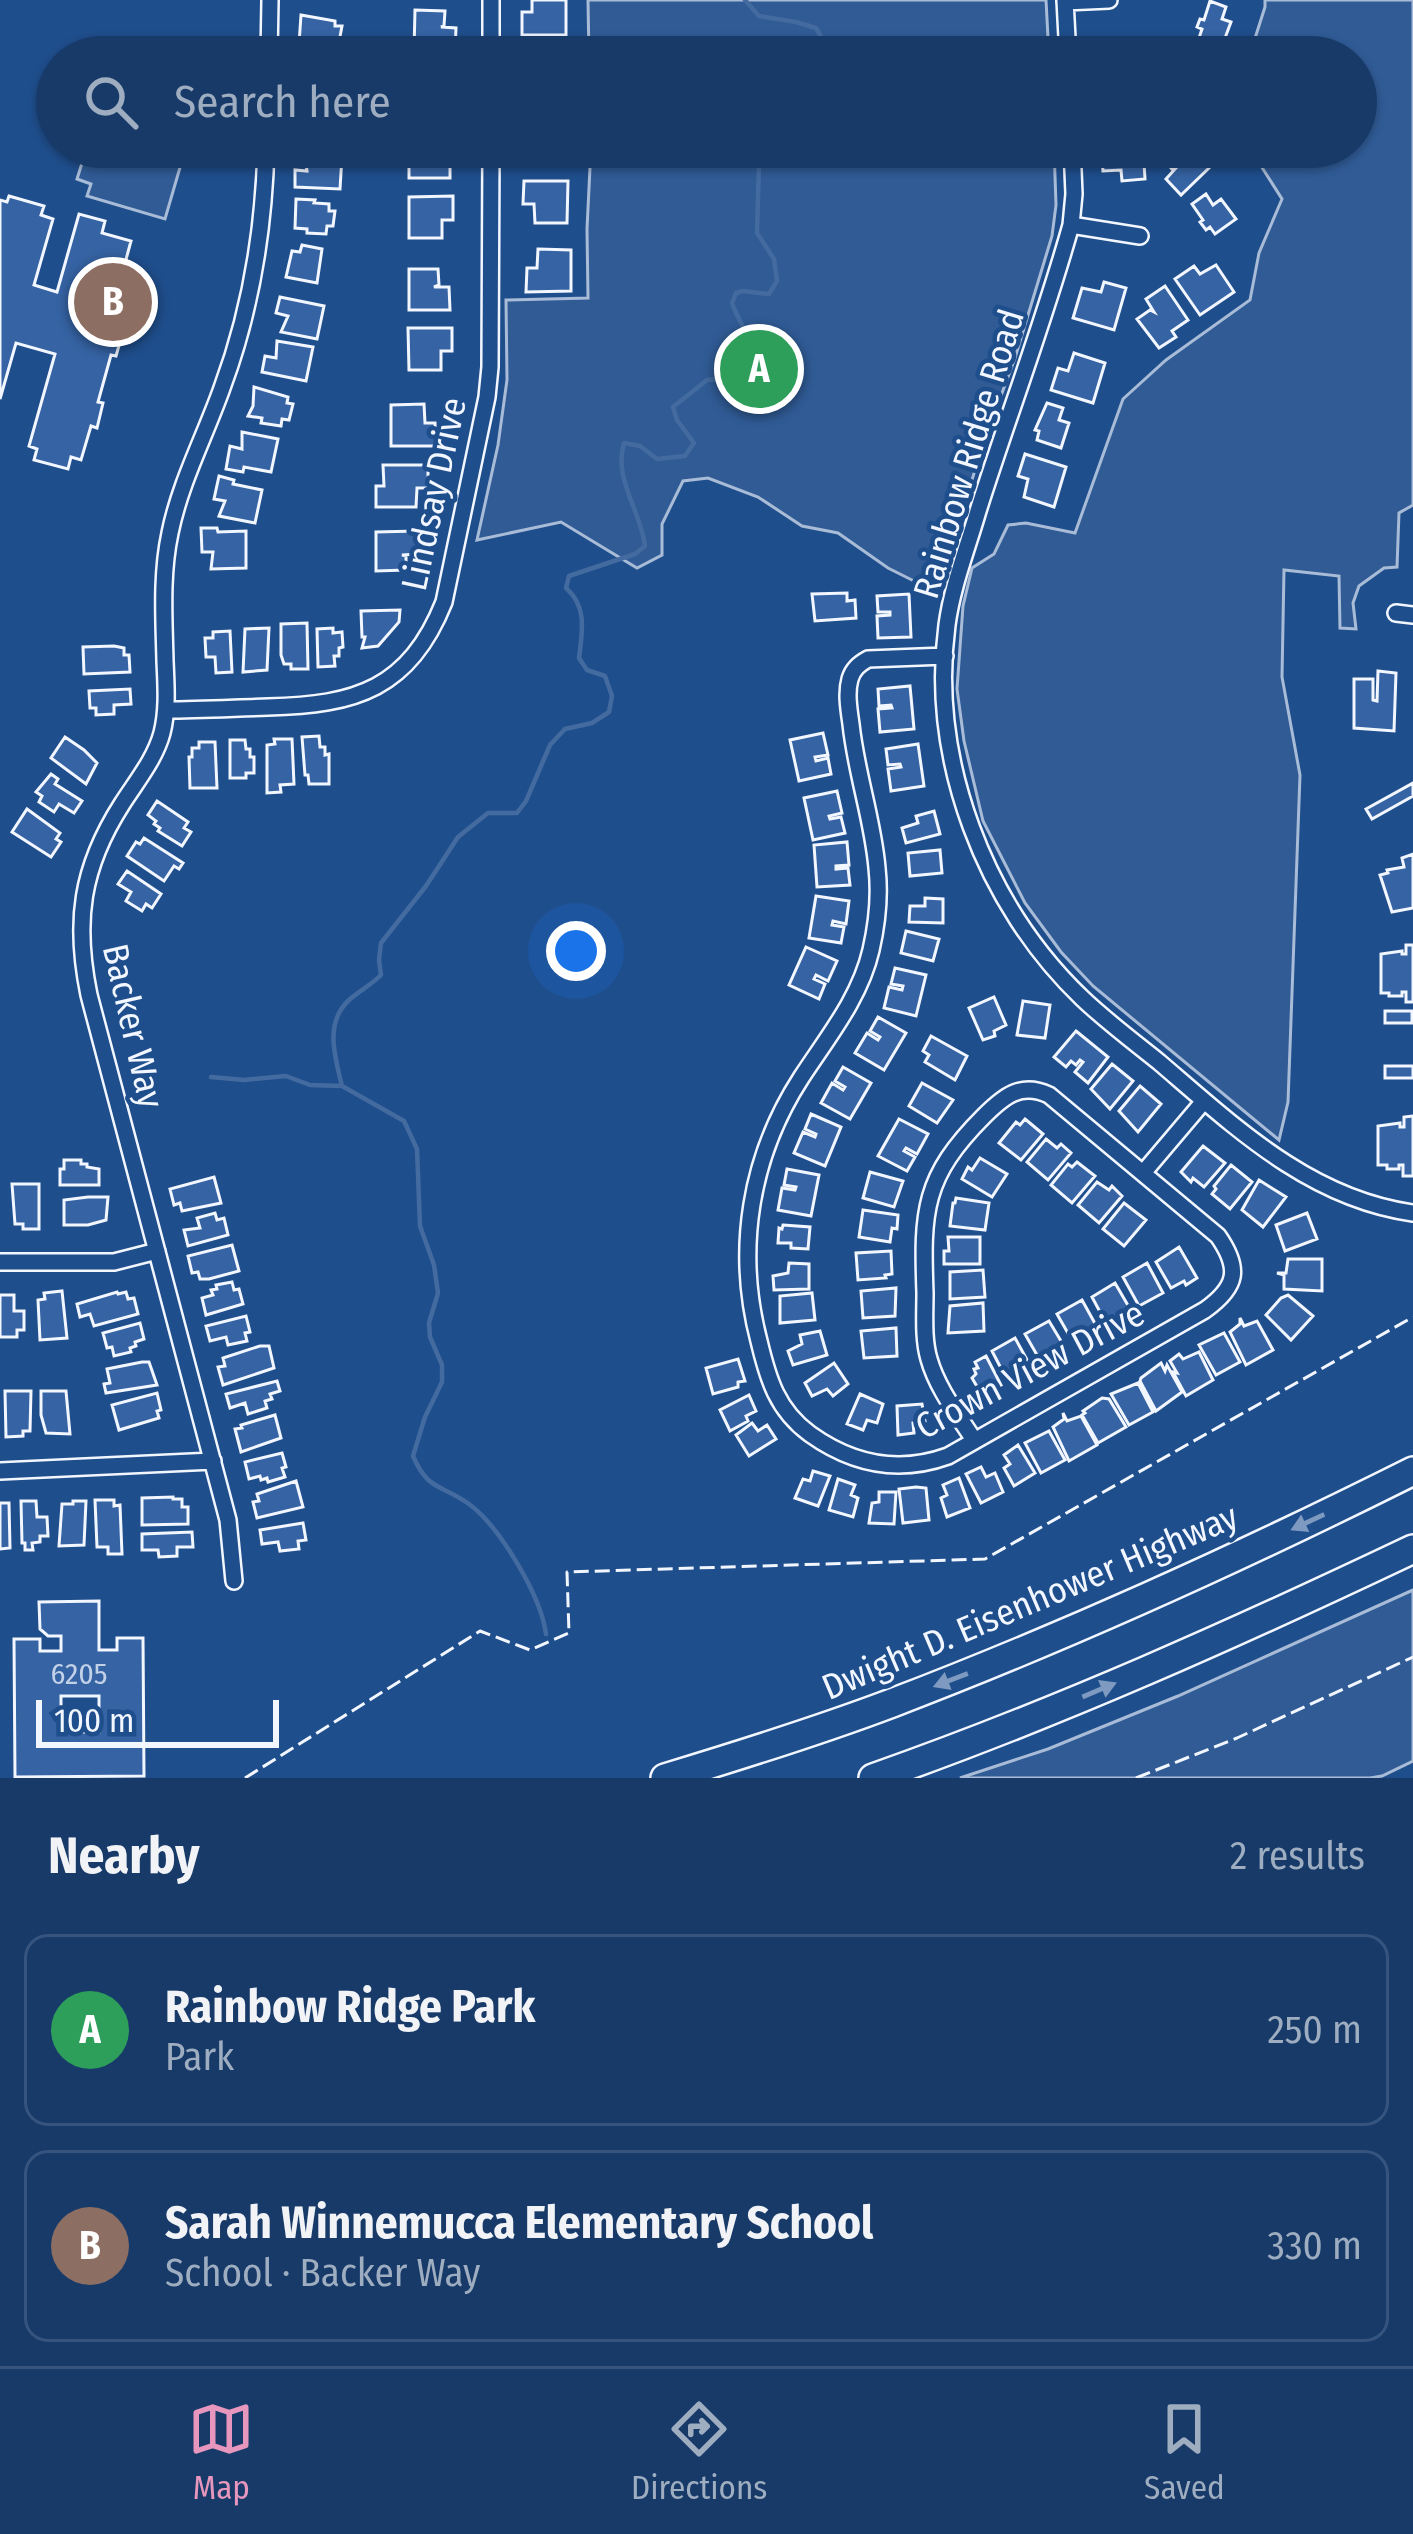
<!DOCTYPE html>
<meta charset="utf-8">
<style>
:root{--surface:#173a69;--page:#20416f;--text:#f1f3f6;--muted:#9eadc0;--line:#36547d;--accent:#e797bd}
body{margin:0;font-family:"Fira Sans Condensed",sans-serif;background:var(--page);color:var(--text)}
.scale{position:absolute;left:36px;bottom:30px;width:243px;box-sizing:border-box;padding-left:12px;border:6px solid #f2f6ff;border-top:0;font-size:33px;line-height:42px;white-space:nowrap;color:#f2f6ff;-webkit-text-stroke:9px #1f4e8c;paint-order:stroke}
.you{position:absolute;left:576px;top:951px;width:42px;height:42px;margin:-30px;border:9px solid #fff;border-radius:50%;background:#1a73e8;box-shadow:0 0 0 18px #1a73e833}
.badge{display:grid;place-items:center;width:78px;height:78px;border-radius:50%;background:var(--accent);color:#fff;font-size:39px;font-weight:700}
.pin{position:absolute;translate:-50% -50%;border:6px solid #fff;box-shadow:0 3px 12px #0006}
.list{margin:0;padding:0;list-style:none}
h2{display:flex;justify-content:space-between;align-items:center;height:156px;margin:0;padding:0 48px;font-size:51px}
h2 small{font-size:39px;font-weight:400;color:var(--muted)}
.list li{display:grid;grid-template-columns:78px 1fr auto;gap:36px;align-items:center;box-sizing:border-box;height:192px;margin:0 24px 24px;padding:0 24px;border:3px solid var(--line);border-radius:24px}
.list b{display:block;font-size:45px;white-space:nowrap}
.list p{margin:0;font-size:39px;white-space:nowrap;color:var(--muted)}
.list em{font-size:39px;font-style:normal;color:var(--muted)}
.icon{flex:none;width:66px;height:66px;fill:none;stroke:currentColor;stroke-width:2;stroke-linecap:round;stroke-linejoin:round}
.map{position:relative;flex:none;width:1413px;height:1778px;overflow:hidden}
.search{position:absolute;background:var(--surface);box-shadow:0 3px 9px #0004;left:36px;right:36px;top:36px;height:132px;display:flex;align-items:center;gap:30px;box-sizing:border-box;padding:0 42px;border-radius:66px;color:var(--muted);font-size:45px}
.sheet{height:588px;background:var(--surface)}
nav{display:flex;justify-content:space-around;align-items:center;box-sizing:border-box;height:168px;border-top:3px solid var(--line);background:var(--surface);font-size:33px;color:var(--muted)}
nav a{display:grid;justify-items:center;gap:6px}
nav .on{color:var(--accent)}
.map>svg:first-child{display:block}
</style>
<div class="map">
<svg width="1413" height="1778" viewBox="0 0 1413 1778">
<rect width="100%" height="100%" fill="#1f4e8c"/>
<!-- built -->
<path fill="#305b95" stroke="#a8bbd7" stroke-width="3" d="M588 0H1046L1049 57H589Z
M1265 0H1413V505L1399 513 1397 567 1384 568 1359 586 1353 603 1356 629 1340 628 1339 576 1284 570 1282 677 1300 775 1288 1102 1279 1140 1093 986 1061 952 1025 903 983 821 964 741 957 689 963 606 972 568 994 554 1008 525 1026 523 1075 533 1123 399 1166 360 1250 300 1259 253 1282 199 1249 147H1356V57H1249L1265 7Z
M87 147H186L165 219 87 196 91 184 77 179Z
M591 147H1054L1056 205 1052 236 1015 358 985 439 941 577 918 583 888 568 838 533 802 526 758 497 708 478 683 481 662 524V555L637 568 561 522 477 540 498 445 507 380 506 300 588 298 587 229Z
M1413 1590V1761L1382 1776 1370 1778H960L1048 1749 1178 1696Z"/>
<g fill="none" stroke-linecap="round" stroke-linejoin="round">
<!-- stream -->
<path stroke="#446ba0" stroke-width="4.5" d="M745 0 759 16 796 22 816 28 823 40V57
M211 1077 244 1080 286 1076 310 1085 342 1086
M546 1634C541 1596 500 1527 469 1504 441 1484 428 1491 413 1456L425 1417 442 1382V1365L430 1337 429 1323 438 1293 434 1265 420 1226 417 1149 404 1121 342 1086C335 1057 324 1023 349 1000 359 991 371 985 381 975L379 960 381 943 426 886 458 837 488 813H517L526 801 550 745 565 729 592 723 609 712 612 696 605 676 587 670 579 658C582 633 588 607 566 588L569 576 635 554 645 546C641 511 613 479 624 443L640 446 657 459 685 456 694 443 677 420 673 407 707 380 745 377 757 368C757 343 740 327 732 303L736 293 743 291 769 294 777 281 774 259 757 233 759 163 766 152 777 147"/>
</g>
<!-- building -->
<path fill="#3563a3" stroke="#f2f6ff" stroke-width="3" fill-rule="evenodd" d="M532 0H566V35H522V12H532Z
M1210 1 1226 7 1222 19 1231 22 1222 46 1199 38 1202 29 1197 27 1200 19 1204 20Z
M415 10 445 11 444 26 441 27 456 28 455 51H414Z
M301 15 335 21V26H342L339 42H334L333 51 313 49V45L299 44Z
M409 147H439V153L435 155H450V178H409Z
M527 147H568V161H527Z
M1101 147H1143L1145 179 1122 181 1121 170 1103 171Z
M1173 147H1191L1210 167 1181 195 1166 179 1176 168 1172 169 1162 158Z
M305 154 342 156 340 189 295 187V170L307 171Z
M524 181H568L567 223H535L534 204H523Z
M1206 194 1213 205 1221 199 1236 219 1215 234 1210 227 1206 230 1200 222 1203 220 1192 204Z
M9 196 44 206 41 215 53 219 34 285 57 292 79 214 105 221 102 233 131 241 121 278 137 283 130 307 125 306 120 324 125 325 116 356 111 355 98 402 103 403 97 428 91 426 81 460 71 457 68 469 34 460 37 449 29 446 55 354 16 343 0 399V200L7 202Z
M453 196V220H442V238H409V197Z
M296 199 315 200 314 203 329 204V211H335L333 226H327L326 234 307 233V229L295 228Z
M302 245 322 249 317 283 286 277 292 251 300 252Z
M538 249 571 250V291L526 292 527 268H537Z
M1216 265 1234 292 1200 315 1175 279 1194 266 1200 274Z
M409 269H438L439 285 434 287H449L450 310H409Z
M1104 282 1126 288 1114 330 1073 318 1082 288 1101 292Z
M1165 286 1188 320 1172 331 1176 337 1159 348 1137 319 1150 310 1154 312 1146 299Z
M280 297 324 306 317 339 281 332 288 316 276 313Z
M408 328H452V351H441V370H409Z
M277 341 313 347 306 381 262 372 265 356 276 358Z
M1074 353 1105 363 1093 403 1051 390 1058 368 1068 371Z
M254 387 288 397 287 403 293 404 289 420 282 419 281 426 261 423 262 418 248 416 253 406Z
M1047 403 1063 408 1059 420 1069 423 1061 448 1037 440 1039 431 1035 430Z
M424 404 425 423H435L436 446H391V405Z
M242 432 278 439 271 472 244 467 243 472 226 469 230 446 242 449Z
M1025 454 1066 467 1054 507 1024 497 1028 479 1018 476Z
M383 465H428V488H417L416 507H376V486H384Z
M219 476 234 480 233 484 262 490 255 523 219 516 225 501 214 499Z
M201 528H217L218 532 246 531V568L211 569 213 552H202Z
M417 531 418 554 402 555 406 556V570L376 571V532Z
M847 593V601L855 600 856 618 815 621 812 594Z
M909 594 911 637 878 638 877 616 890 615V612H878L877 596Z
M400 610 399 622 378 646 362 648 365 637H362L361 611Z
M307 623 308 669H291V664H284L281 655V624Z
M269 628 267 670 243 672 245 629Z
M333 628V633L342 632 343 647 339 648V656H334L335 666 318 667 317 629Z
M230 631 232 672 216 673 215 657H206L205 638H213V632Z
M114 646 124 648V655H129L130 672 84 674 83 647Z
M1378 671 1396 673 1394 731 1354 728V679H1373V700L1377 701Z
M910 686 914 729 880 732 878 709 892 708 891 705 879 706 878 689Z
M130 689 131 704 114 705V714L96 715V708H90L89 691Z
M823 733 828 755 815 757 816 761 828 758 831 774 799 781 790 740Z
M319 736 320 747H325V755L329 754V784H309L308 775H305L302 737Z
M65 737 84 750 97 763 86 784 51 758Z
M274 739H292L294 784 280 785 281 792 267 793V745L275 744Z
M230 740H245L246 749H250V757H254V773H246V778H230Z
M199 742H215L217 788H190L189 757H192V748H199Z
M918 744 924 786 891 791 888 769 901 767 900 764 888 765 886 749Z
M51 774 58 779 55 784 82 801 74 813 59 804 54 812 39 802 42 796 36 792Z
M1413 783V796L1372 819 1366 809Z
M837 791 842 813 829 816 830 819 841 817 845 833 813 840 804 798Z
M157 801 188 822 184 828 191 832 182 846 158 831 160 828 154 824 156 821 148 815Z
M27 809 60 833 56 839 61 842 51 857 12 832Z
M934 811 940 834 906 843 902 828 918 823 916 816Z
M144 838 183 863 179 869 174 866 164 881 127 856 136 842 140 844Z
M847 842 849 865 836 866V869L848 868 850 885 817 887 814 845Z
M940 850 942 873 910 876 908 853Z
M1413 854V908L1392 912 1380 875 1388 873 1387 870 1404 867 1402 858Z
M127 871 161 894 152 908 146 904 142 911 126 901 131 892 118 884Z
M816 896 849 901 846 924 833 921 832 925 844 927 841 943 809 938Z
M925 898 943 899V923L909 922 910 906H925Z
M906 931 939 939 933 961 901 953Z
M1406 945H1413V1002H1406V992H1402V996H1389V993H1381V954L1402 951V954H1406Z
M806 947 837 961 828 981 816 975 814 979 825 984 819 999 789 985Z
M895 968 926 975 916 1016 884 1008 889 987 902 990 903 986 891 984Z
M994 997 1006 1025 994 1031 995 1036 983 1040 969 1008Z
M1023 1001 1050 1005 1045 1038 1017 1035Z
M1385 1011H1412V1023H1385Z
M878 1017 906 1033 884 1070 855 1053 867 1033 878 1040 880 1037 870 1031Z
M1076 1031 1108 1057 1088 1083 1075 1072 1083 1062 1080 1060 1076 1065 1071 1061 1066 1067 1054 1057Z
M931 1036 967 1056 955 1080 925 1062 929 1055 923 1051Z
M1112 1064 1133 1081 1110 1109 1091 1089Z
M1385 1066H1413V1078H1385Z
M843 1067 871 1083 850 1119 821 1103 832 1083 843 1090 845 1087 835 1081Z
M922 1083 953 1100 937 1123 909 1106Z
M1140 1086 1161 1104 1138 1132 1119 1111Z
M811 1114 841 1127 825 1166 794 1153 803 1132 815 1137 816 1134 805 1129Z
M1413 1116V1176H1403V1165H1399V1169H1387V1165H1378V1126L1400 1123V1127H1404V1117Z
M899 1119 928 1134 917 1154 906 1148 904 1151 915 1157 907 1171 878 1156Z
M1025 1119 1043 1134 1021 1160 999 1143 1016 1122 1020 1125Z
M1046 1139 1057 1148 1061 1144 1071 1153 1048 1180 1027 1162Z
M1203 1146 1225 1163 1204 1187 1193 1178 1191 1182 1181 1172Z
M980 1158 1007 1174 992 1197 962 1179 968 1167 972 1170Z
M64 1160H81V1164H87V1167L99 1169V1185H60V1169H64Z
M1077 1162 1095 1176 1072 1203 1051 1185 1068 1164 1072 1167Z
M1231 1165 1252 1182 1230 1209 1212 1194 1216 1189 1214 1186Z
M787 1169 819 1175 811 1216 778 1210 782 1188 795 1190 796 1187 784 1185Z
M870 1172 903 1181 894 1207 863 1198Z
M214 1177 221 1203 182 1211 180 1203 174 1205 170 1189Z
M1259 1180 1286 1197 1263 1227 1242 1210Z
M1097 1182 1109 1190 1112 1186 1122 1196 1099 1223 1078 1205Z
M12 1184H39V1229H23V1224H15Z
M88 1197H108L106 1220 88 1225H64V1200Z
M956 1198 989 1203 985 1230 950 1226 953 1203H955Z
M1124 1203 1146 1220 1124 1246 1103 1229Z
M863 1210 898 1215 897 1229 892 1228 890 1242 859 1237Z
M215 1213 217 1220 224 1218 228 1235 188 1246 184 1230 200 1228 197 1218Z
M1307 1213 1317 1239 1285 1251 1276 1225Z
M783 1225 810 1227 808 1249 791 1248V1243H778L779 1228 782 1229Z
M948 1237H980V1264H944V1251H949Z
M232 1245 239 1271 209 1279H200L198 1272 192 1273 188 1256Z
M1179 1247 1197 1278 1186 1285 1184 1281 1171 1288 1156 1262Z
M891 1251 892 1274 885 1275 886 1278 858 1280 856 1253Z
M1288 1259H1322V1291L1284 1289V1275L1277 1273H1286Z
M789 1263 809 1264V1289L774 1290 773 1276 788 1273Z
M1147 1263 1163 1293 1139 1306 1123 1277Z
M983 1270 985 1297 950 1299V1272Z
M232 1282 234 1290 239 1289 243 1304 206 1315 202 1298 213 1295 211 1290 217 1289 216 1285Z
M1115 1283 1133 1314 1121 1321 1119 1318 1107 1325 1092 1297Z
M896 1288 895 1316 863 1318 861 1291Z
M62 1291 67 1338 40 1340 38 1300 45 1299 44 1293Z
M117 1292 118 1294 126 1292 128 1299 134 1298 138 1314 94 1326 90 1314 80 1317 77 1304Z
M812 1293 815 1320 780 1323V1296Z
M0 1295H14V1311H24V1330H17V1337H0Z
M1288 1295 1313 1316 1291 1340 1266 1315 1281 1298Z
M1082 1300 1098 1329 1073 1342 1057 1314Z
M983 1303 984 1331 948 1333 950 1306Z
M246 1316 250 1332 245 1333 247 1341 228 1345 226 1337 210 1341 206 1326Z
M1240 1318 1244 1326 1257 1321 1273 1350 1246 1365 1230 1332 1240 1324Z
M1049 1321 1067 1351 1056 1358 1054 1355 1041 1362 1025 1334Z
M140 1323 144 1339 135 1342 136 1346 130 1348 131 1352 114 1356 112 1347 107 1348 103 1333Z
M896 1328 897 1356 864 1358 861 1331Z
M820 1331 827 1355 793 1365 788 1351 802 1344 800 1335Z
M1224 1333 1240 1362 1216 1375 1199 1345Z
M1015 1338 1031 1367 1012 1379 1009 1373 1004 1374 992 1351Z
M260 1346H269L274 1368 223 1385 218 1367 225 1366 223 1358Z
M1199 1352 1213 1380 1186 1396 1173 1372 1177 1373 1170 1361 1179 1354 1183 1359Z
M986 1356 1001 1385 982 1395 972 1378 976 1374 974 1369 978 1368 975 1362Z
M738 1359 745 1381 738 1382V1387L713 1394 706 1368Z
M142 1362H149L157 1385 106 1393 104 1384 110 1383 107 1369Z
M834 1363 848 1384 833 1396 827 1389 812 1396 805 1383Z
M1161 1363 1165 1371 1167 1365 1182 1392 1156 1411 1140 1381 1141 1378Z
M277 1381 280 1391 270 1394 272 1399 265 1401 267 1408 248 1414 245 1403 230 1408 226 1394Z
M1138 1383 1153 1412 1129 1425 1111 1394Z
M5 1391H31L30 1431H23V1436L6 1437Z
M41 1391H66L70 1434 46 1433 41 1415Z
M157 1393 161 1410 157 1411 159 1418 119 1430 112 1405Z
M860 1394 883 1404 877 1423 867 1420 863 1430 847 1424Z
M749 1395 756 1411 746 1416 748 1421 730 1431 720 1410Z
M1102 1398 1109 1399 1126 1427 1098 1443 1082 1415 1085 1413 1083 1411Z
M922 1404 925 1421 913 1423 914 1433 898 1435 897 1406Z
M1063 1413 1067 1421 1081 1416 1097 1445 1069 1461 1053 1427 1064 1419Z
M275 1415 281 1438 241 1452 235 1429 242 1428 241 1425Z
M752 1423 758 1431 767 1425 776 1439 749 1456 736 1435Z
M1049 1431 1065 1460 1041 1473 1025 1443Z
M1018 1445 1035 1473 1014 1486 1004 1468 1010 1464 1004 1455Z
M282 1453 286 1467 282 1468 285 1477 268 1482 267 1478 261 1480 260 1476 249 1479 245 1462Z
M981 1467 986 1477 995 1473 1003 1492 981 1503 966 1474Z
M813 1471 830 1476 818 1506 795 1498 803 1479 810 1481Z
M959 1478 970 1508 947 1517 941 1498 947 1495 943 1485Z
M838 1479 855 1485 851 1495 858 1498 853 1517 829 1510Z
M296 1481 303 1507 257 1518 253 1502 259 1501 257 1494Z
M916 1487 926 1488 929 1520 903 1523 899 1489Z
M879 1492H896L894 1524 869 1523 872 1503 879 1502Z
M173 1497V1499H182V1507H188V1524L142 1525V1498Z
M95 1500H114V1506L120 1505 122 1554H108V1547H97Z
M21 1501H36L37 1517H47L48 1536H40V1542L32 1543 33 1550H25V1543H22Z
M73 1501H86L84 1545 59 1546 62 1504H73Z
M0 1503H9L10 1548 0 1549Z
M303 1523 306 1540 298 1541 299 1549 280 1551 278 1542 262 1544 260 1530Z
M192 1532 193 1547H177V1556L159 1557 158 1550H142V1534Z
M99 1601V1650H117V1638H143L144 1776 15 1777 14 1639H40V1651H61V1636H48L40 1629 39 1602ZM61 1696H99V1732H61Z"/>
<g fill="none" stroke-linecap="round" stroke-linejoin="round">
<!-- minor casing -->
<g stroke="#f2f6ff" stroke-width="20">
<path id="minor" d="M1065 0 1068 57
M1065 2 1109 0
M269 57 270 0
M491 57V0
M1072 147 1074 194 1071 225C1044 322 1008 416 978 511 967 549 952 587 947 625 929 760 985 905 1082 998 1106 1021 1133 1041 1159 1062 1235 1127 1310 1199 1413 1213
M1071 225 1140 236
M1396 613 1413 615
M945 656 868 659C859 664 853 669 850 679 846 693 849 710 851 724 856 773 873 820 877 868 880 895 877 924 871 950 860 998 827 1038 801 1078 750 1157 735 1250 759 1341 768 1379 777 1410 810 1434 852 1464 898 1474 948 1456L1205 1310C1237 1287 1241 1269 1218 1236L1049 1095C1021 1082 1004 1096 984 1116 923 1177 922 1211 925 1293 925 1314 923 1339 929 1359 937 1388 958 1415 974 1440
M166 710C200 710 234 708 268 707 356 705 409 689 444 602L487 397 490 367 491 147
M1143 1173 1204 1101
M0 1262H114L157 1251
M0 1471 213 1461
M234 1581 228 1520 89 995C74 922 81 868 122 804 136 782 155 759 162 733 168 709 166 685 165 661 164 618 161 575 170 533 180 483 205 436 222 388 251 310 264 230 266 147"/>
</g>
<!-- motorway casing -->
<g stroke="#f2f6ff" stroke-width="32">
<path id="motorway" d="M665 1778C741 1755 818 1731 892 1703 1070 1635 1243 1556 1413 1471
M873 1778C1058 1713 1236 1633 1413 1549"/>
</g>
<!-- minor -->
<use href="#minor" stroke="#1f4e8c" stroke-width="15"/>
<!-- motorway -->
<use href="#motorway" stroke="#1f4e8c" stroke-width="27"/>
<!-- fence -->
<path stroke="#f2f6ff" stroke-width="3" stroke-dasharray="15 6" stroke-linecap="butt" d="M245 1778 480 1631 530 1650 569 1633 567 1572 985 1559 1413 1317
M1136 1778 1237 1738 1413 1657"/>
</g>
<!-- one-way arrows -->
<defs><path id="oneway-solid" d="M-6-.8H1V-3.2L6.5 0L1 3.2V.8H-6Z" transform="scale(3)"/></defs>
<g fill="#7e9ac0">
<use href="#oneway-solid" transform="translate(1308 1522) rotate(155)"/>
<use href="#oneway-solid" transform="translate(951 1680) rotate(159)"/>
<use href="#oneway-solid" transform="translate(1099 1690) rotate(-23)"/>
</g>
<g text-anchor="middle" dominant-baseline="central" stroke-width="9" stroke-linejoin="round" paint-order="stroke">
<!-- number labels -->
<g font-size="30" fill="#c3d1e8">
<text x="79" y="1674">6205</text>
</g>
<!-- street labels -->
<g font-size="36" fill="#f2f6ff" stroke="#1f4e8c">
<text transform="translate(969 454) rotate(-73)">Rainbow Ridge Road</text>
<text transform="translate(434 494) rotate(-78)">Lindsay Drive</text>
<text transform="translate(133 1026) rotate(77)">Backer Way</text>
<text transform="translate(1030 1370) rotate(-28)">Crown View Drive</text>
<text transform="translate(1030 1602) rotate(-23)">Dwight D. Eisenhower Highway</text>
</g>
</g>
</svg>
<div class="scale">100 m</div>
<div class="you"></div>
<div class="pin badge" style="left:759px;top:369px;background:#2e9e5b">A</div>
<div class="pin badge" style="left:113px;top:302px;background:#8d6e63">B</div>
<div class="search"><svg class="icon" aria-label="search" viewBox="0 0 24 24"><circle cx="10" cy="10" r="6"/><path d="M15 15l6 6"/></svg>Search here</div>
</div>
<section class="sheet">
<h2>Nearby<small>2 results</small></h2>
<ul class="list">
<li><span class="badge" style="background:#2e9e5b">A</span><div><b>Rainbow Ridge Park</b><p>Park</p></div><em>250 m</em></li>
<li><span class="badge" style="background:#8d6e63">B</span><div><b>Sarah Winnemucca Elementary School</b><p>School · Backer Way</p></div><em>330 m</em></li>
</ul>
</section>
<nav>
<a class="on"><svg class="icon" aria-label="map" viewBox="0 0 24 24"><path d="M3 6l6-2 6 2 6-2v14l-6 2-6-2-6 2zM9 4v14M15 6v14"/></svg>Map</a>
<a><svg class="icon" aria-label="directions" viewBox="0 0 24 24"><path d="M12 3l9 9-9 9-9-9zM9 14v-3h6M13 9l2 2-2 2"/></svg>Directions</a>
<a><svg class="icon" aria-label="saved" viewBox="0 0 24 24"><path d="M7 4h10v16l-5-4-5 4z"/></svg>Saved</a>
</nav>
